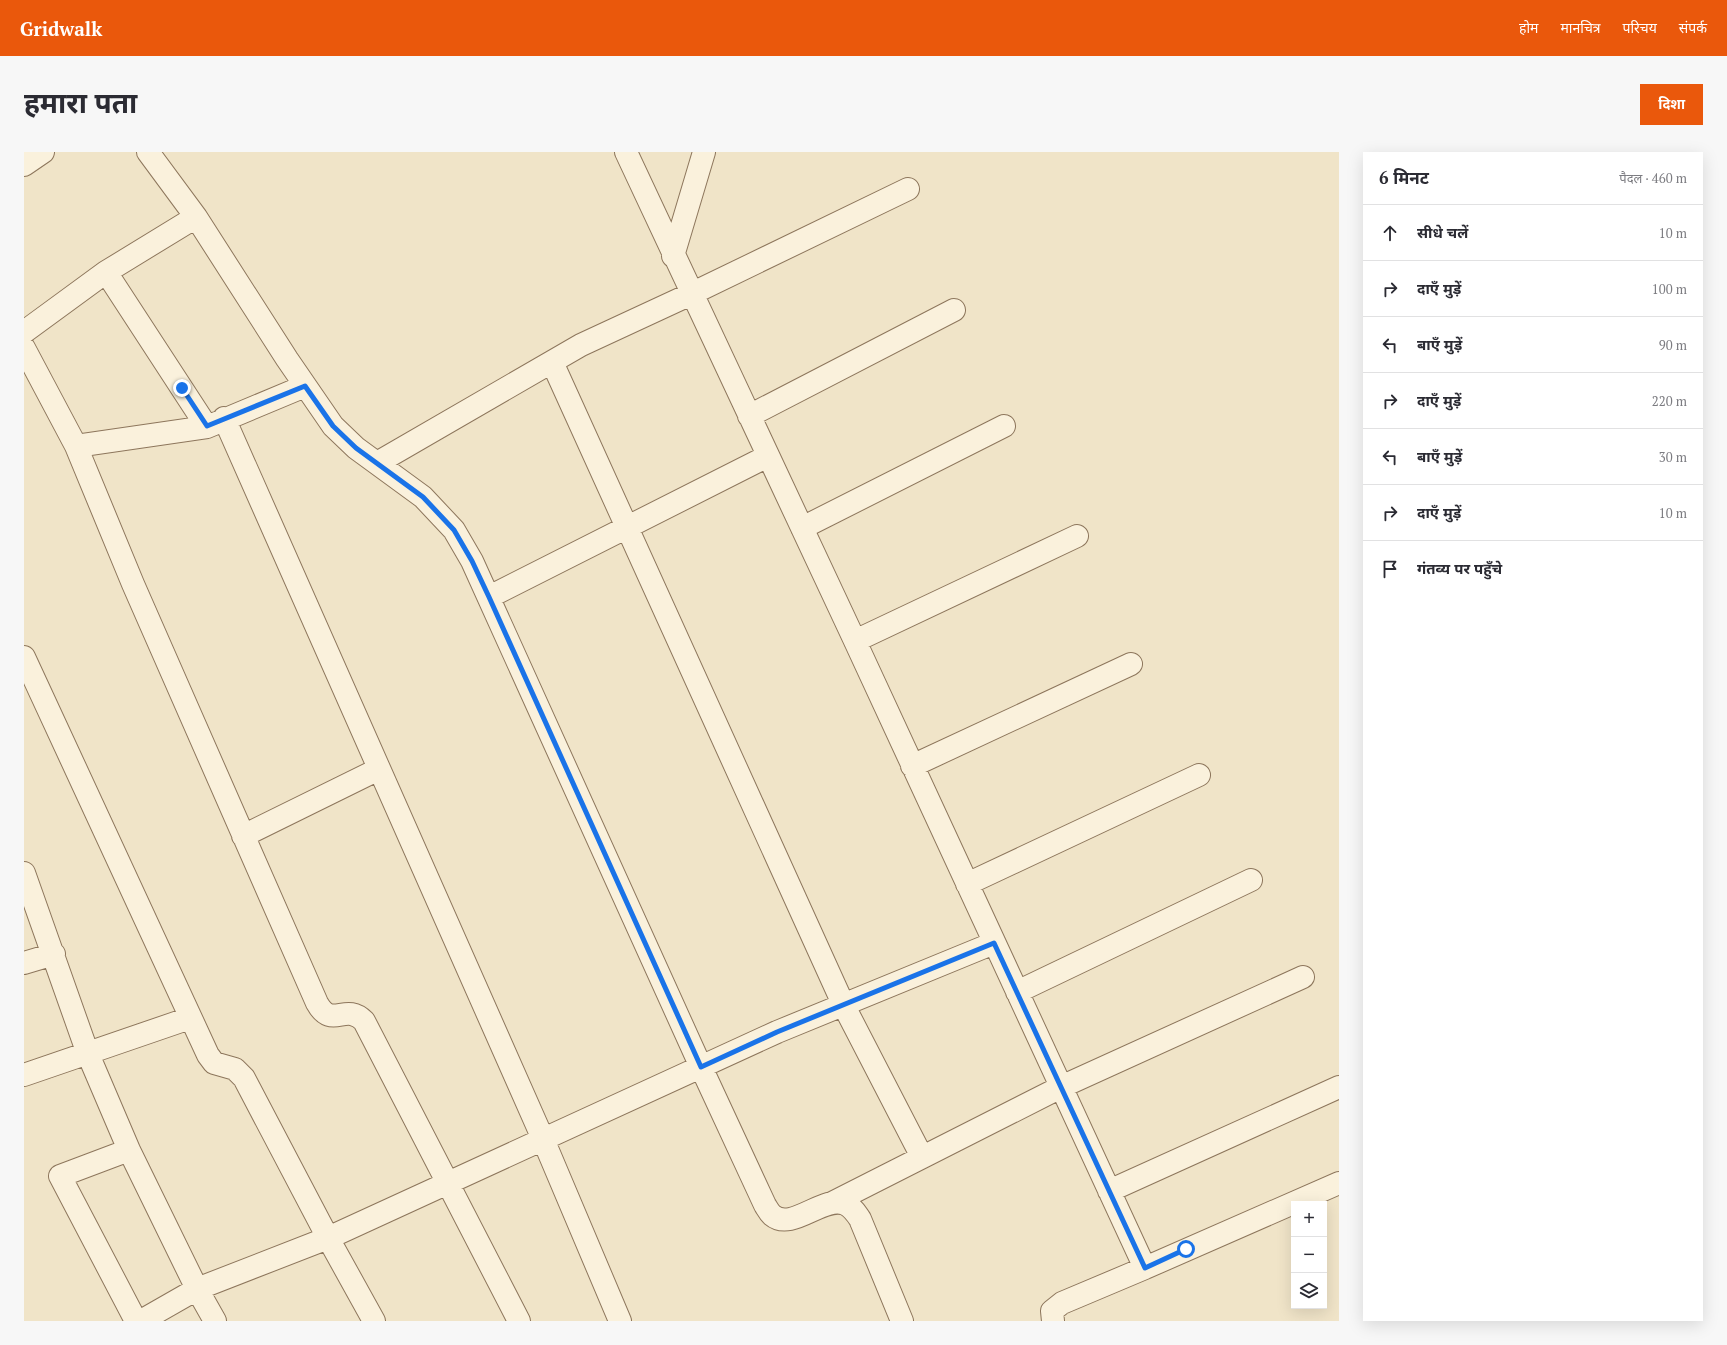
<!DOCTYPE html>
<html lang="hi">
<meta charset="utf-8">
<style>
:root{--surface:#fff;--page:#f7f7f7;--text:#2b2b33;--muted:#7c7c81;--line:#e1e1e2;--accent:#ea580c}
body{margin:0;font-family:"PT Serif","Noto Sans Devanagari",serif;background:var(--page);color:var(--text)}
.controls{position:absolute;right:12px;bottom:12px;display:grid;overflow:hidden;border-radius:0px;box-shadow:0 4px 16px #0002}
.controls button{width:36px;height:36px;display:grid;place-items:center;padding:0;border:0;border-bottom:1px solid var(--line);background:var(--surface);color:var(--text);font:20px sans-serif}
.stop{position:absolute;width:12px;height:12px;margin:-9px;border:3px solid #1a73e8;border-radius:50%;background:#fff}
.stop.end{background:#1a73e8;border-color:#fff;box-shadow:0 1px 4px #0008}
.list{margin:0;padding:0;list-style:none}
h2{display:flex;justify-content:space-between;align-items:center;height:52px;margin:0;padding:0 16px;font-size:17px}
h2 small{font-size:13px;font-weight:400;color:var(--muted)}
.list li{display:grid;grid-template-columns:26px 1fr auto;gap:12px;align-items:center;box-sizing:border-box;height:56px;padding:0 16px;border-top:1px solid var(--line)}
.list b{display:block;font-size:15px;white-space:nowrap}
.list em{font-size:13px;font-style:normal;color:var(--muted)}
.icon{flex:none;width:22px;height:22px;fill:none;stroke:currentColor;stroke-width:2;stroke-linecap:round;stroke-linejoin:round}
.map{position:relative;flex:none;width:1315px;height:1169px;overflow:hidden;border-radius:0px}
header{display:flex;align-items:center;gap:24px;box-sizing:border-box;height:56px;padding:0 20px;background:var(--accent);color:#fff}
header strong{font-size:19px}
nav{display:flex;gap:22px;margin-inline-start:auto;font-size:14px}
.intro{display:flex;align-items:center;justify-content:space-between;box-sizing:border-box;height:96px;padding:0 24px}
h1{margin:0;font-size:28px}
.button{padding:10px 18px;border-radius:0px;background:var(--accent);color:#fff;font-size:14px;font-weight:700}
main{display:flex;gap:24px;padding:0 24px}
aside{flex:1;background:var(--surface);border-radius:0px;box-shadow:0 4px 16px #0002}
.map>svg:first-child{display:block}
</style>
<header>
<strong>Gridwalk</strong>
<nav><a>होम</a><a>मानचित्र</a><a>परिचय</a><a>संपर्क</a></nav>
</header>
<div class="intro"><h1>हमारा पता</h1><a class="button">दिशा</a></div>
<main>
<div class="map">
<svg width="1315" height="1169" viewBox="0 0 1315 1169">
<rect width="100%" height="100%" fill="#f0e4c8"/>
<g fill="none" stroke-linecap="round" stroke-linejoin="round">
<!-- street casing -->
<g stroke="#8d765c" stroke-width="24">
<path id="street" d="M124 0 172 65 263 207 309 274 332 296 399 345 430 378 448 409 677 915 741 1053C743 1056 745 1060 748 1063 768 1080 799 1043 821 1052 828 1055 832 1061 836 1067L878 1169
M602 0 831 489 1121 1116 1315 1031
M0 13 19 0
M649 104 680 0
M82 120 183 275
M0 180 82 120 172 65
M0 196 52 294
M528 210 820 854 898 1005
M281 234 183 275 52 294 109 432 293 851C308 878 321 850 340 869L495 1169
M725 264 930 158
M200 266 519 987 596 1169
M353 311 557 193 667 142 884 37
M778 376 980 274
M465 445 744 304
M831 489 1053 384
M0 505 184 903 190 911 211 917 220 926 304 1086 350 1169
M888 614 1107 512
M219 684 355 617
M0 721 64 902 105 998 173 1137 191 1169
M943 732 1175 623
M0 811 30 802
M993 840 1227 728
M0 923 166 866
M105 998 36 1024 112 1169
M1085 1039 1315 935
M808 1051 1037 935 1279 825
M117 1169 173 1137 304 1086 753 880 970 791
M1029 1169 1028 1159 1038 1151 1121 1116"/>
</g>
<!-- street -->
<use href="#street" stroke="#faf1dc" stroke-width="22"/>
</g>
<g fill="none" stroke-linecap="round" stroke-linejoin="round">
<!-- route -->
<path stroke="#1a73e8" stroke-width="5" d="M158 236 183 274 281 234 309 274 332 296 399 345 430 378 448 409 465 445 677 915 753 880 970 791 1121 1116 1162 1097"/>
</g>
</svg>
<div class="controls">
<button>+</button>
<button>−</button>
<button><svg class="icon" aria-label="layers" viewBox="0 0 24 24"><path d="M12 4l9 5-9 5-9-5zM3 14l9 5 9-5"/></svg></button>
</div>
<div class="stop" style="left:1162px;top:1097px"></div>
<div class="stop end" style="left:158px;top:236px"></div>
</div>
<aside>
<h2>6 मिनट<small>पैदल · 460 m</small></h2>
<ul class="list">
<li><svg class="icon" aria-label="ahead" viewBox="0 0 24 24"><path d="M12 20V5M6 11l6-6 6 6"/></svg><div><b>सीधे चलें</b></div><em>10 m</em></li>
<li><svg class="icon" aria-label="right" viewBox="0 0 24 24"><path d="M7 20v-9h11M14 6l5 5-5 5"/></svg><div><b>दाएँ मुड़ें</b></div><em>100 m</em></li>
<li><svg class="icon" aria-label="left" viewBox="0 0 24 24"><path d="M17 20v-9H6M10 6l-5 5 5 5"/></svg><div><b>बाएँ मुड़ें</b></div><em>90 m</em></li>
<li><svg class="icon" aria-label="right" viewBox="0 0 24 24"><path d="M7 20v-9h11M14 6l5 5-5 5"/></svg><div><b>दाएँ मुड़ें</b></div><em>220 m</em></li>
<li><svg class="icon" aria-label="left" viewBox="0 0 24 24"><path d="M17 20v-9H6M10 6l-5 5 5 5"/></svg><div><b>बाएँ मुड़ें</b></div><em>30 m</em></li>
<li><svg class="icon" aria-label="right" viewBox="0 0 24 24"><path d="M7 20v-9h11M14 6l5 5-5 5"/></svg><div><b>दाएँ मुड़ें</b></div><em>10 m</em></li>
<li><svg class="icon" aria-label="arrive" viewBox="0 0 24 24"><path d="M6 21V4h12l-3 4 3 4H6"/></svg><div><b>गंतव्य पर पहुँचे</b></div></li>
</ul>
</aside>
</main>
